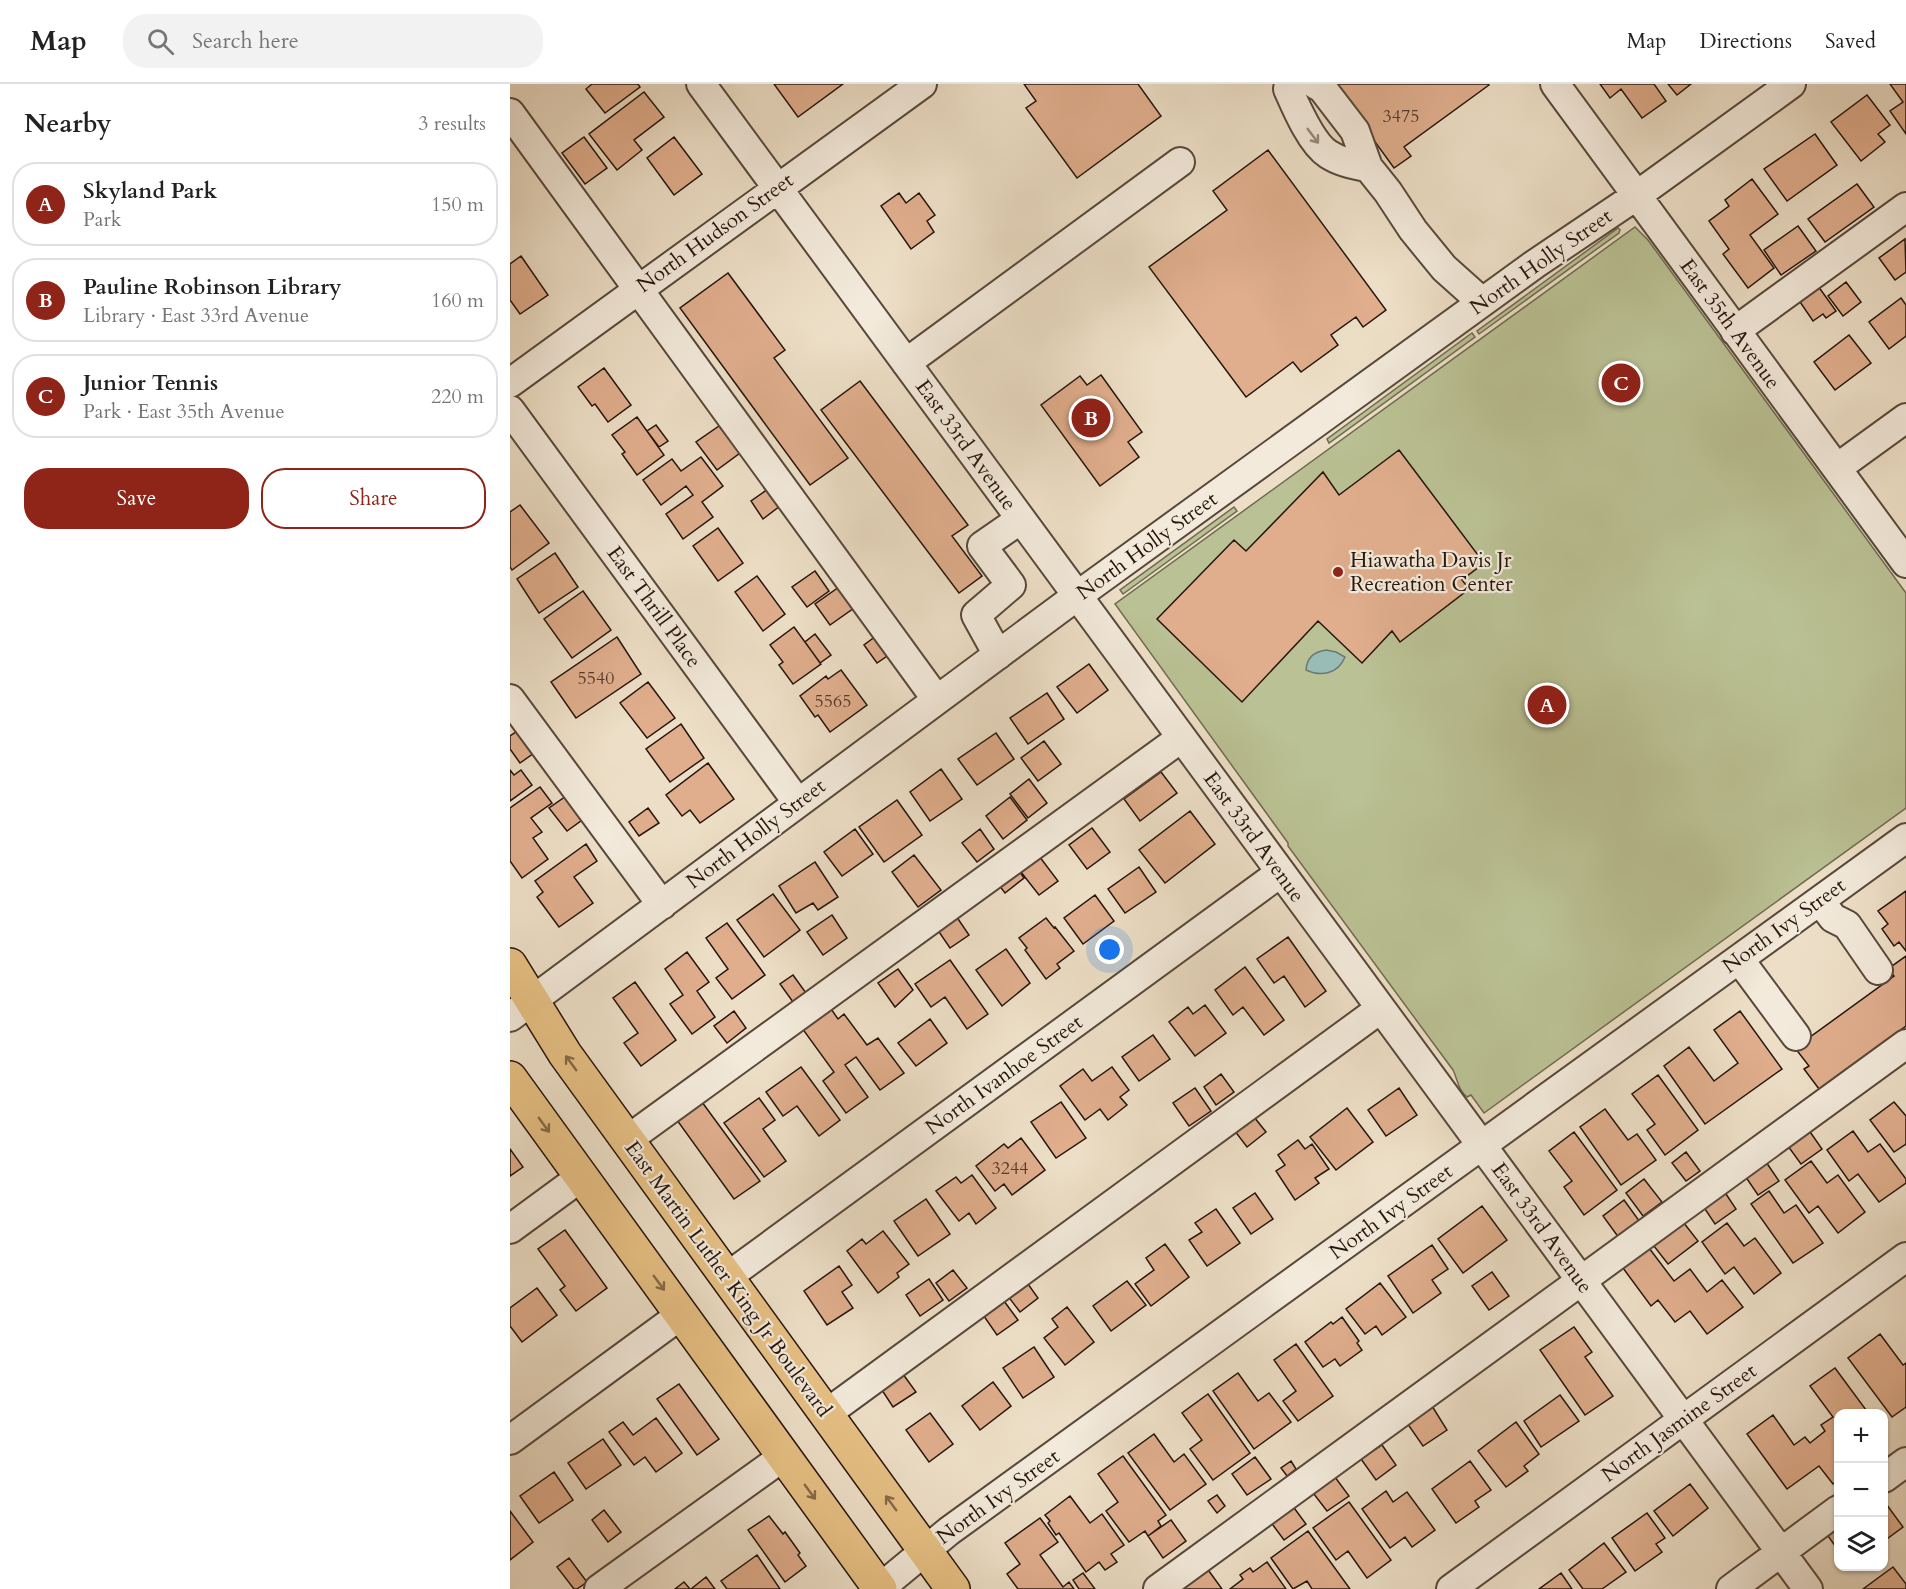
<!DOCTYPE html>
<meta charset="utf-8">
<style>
:root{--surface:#fff;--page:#f2f2f2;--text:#222;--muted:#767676;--line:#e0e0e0;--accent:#8f2418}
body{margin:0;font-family:Cardo,serif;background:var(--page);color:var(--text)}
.controls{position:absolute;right:18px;bottom:18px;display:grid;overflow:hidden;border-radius:12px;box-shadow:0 2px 4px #0004}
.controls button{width:54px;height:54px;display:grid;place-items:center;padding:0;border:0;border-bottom:2px solid var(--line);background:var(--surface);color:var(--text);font:30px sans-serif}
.you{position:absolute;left:600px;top:866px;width:21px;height:21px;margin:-15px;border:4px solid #fff;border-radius:50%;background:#1a73e8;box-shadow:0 0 0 9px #1a73e833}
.badge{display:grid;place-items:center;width:39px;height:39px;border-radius:50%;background:var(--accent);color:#fff;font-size:20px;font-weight:700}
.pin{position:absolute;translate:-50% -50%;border:3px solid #fff;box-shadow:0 2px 6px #0006}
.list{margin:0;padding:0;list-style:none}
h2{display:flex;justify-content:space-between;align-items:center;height:78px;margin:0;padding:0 24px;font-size:26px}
h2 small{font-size:20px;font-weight:400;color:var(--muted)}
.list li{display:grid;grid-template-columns:39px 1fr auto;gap:18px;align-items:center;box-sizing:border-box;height:84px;margin:0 12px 12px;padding:0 12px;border:2px solid var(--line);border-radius:24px}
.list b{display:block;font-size:22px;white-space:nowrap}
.list p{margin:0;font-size:20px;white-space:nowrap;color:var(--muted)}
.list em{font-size:20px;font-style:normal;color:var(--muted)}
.actions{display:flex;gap:12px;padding:18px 24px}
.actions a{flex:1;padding:14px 0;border:2px solid var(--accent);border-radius:24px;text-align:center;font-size:21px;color:var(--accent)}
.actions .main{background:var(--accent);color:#fff}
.icon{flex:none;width:33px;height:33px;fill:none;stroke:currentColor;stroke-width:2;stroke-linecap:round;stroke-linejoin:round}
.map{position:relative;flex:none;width:1396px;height:1505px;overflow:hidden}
header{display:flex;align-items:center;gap:36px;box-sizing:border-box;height:84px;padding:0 30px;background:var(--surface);border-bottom:2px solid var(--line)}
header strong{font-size:28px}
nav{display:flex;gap:33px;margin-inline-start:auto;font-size:21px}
.search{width:420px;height:54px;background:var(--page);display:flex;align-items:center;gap:15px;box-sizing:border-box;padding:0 21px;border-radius:24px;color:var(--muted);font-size:22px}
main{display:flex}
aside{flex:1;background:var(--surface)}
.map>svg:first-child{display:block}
</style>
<header>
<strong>Map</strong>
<div class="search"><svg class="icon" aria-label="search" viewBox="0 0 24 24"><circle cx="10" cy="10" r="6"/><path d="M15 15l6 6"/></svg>Search here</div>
<nav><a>Map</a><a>Directions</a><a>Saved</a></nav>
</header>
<main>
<aside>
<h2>Nearby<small>3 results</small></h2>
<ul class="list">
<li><span class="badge">A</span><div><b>Skyland Park</b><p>Park</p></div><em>150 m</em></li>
<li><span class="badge">B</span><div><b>Pauline Robinson Library</b><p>Library · East 33rd Avenue</p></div><em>160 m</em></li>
<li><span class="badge">C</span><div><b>Junior Tennis</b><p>Park · East 35th Avenue</p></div><em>220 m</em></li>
</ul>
<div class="actions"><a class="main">Save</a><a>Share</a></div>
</aside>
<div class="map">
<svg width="1396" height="1505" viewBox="0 0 1396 1505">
<rect width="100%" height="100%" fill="#eddfc7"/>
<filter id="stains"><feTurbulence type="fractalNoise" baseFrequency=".00333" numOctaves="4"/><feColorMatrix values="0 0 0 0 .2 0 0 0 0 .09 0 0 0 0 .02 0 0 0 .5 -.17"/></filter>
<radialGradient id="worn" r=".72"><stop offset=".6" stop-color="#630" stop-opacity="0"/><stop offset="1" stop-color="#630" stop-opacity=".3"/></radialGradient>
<!-- green -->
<path fill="#bac194" stroke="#706b50" stroke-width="1.5" d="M1125 143 1138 156 1396 509V724L974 1029 961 1011 957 1013C948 1006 948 996 943 986L778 762V759L605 520Z
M1108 144 1110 146 1109 149 969 250 967 247Z
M962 249 965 253 819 359 817 355Z
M724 423 727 427 613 510 610 506Z"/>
<!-- water -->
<path fill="#99bcb7" stroke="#6b7973" stroke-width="1.5" d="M816 566 826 568 835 573C828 590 811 593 796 586 797 573 804 568 816 566Z"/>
<!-- building -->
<path fill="#e0ae8d" stroke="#25150c" stroke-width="1.5" d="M82 0H128L130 3 95 29 76 5Z
M264 0H333L288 33Z
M514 0H628L651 32 567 94 516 24 526 17Z
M823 0H978L979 1 894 63 901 72 884 84Z
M1090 0H1144L1156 17 1132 34 1111 5 1100 14Z
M1158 0H1181L1167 11Z
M1380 0H1396V50L1380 27 1393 18Z
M134 8 154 33 124 56 132 66 107 86 79 50Z
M1357 11 1380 41 1368 50 1375 58 1351 77 1321 38Z
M1305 50 1327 81 1277 117 1254 85Z
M74 53 97 84 75 100 52 69Z
M164 53 192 90 164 111 137 74Z
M758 66 876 226 853 243 846 233 821 251 828 261 791 288 783 278 736 313 639 183 717 126 703 107Z
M1242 95 1268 130 1240 151 1264 184 1238 204 1213 170 1219 165 1199 137 1219 122 1215 116Z
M1347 100 1364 123 1315 158 1298 135Z
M389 109 396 119 409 109 425 131 417 137 424 148 401 165 371 122Z
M1288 142 1306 167 1271 191 1254 166Z
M1395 155 1396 188 1385 196 1369 174Z
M11 172 38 211 10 230 0 216V180Z
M218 189 275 266 264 274 338 374 300 401 170 224Z
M1336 198 1351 218 1333 232 1318 212Z
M1308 202 1326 227 1316 234 1313 230 1303 237 1288 215Z
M1391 214 1396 221V252L1379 265 1359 238Z
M1339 251 1361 279 1325 306 1304 278Z
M94 284 121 321 98 338 85 320 82 322 68 303Z
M591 291 632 348 618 358 629 373 590 402 531 321 570 292 577 301Z
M350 297 458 441 442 452 472 492 449 509 311 326Z
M127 333 154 371 127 391 112 370 115 368 102 351Z
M146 341 158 357 149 363 137 347Z
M209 342 230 369 207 386 186 358Z
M889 366 974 479 952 496 959 505 890 558 882 547 852 579 808 537 732 618 647 535 724 456 736 467 813 388 829 411Z
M191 373 213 402 192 418 203 433 173 455 156 430 183 411 176 402 151 421 133 396 162 375 171 387Z
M258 405 270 422 253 435 241 417Z
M10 421 39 459 2 486 0 483V428Z
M208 444 233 479 208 497 183 462Z
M45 469 68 503 29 529 7 495Z
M305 487 319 507 297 523 282 503Z
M247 492 275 530 253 547 225 508Z
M329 503 344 524 320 541 305 520Z
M73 507 101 546 62 574 34 535Z
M284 543 311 580 283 600 269 581 273 578 260 561Z
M305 550 321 571 310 579 295 558Z
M366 552 380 570 367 579 354 561Z
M107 553 131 590 66 634 41 598Z
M579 580 598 606 567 629 547 603Z
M331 586 357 621 320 648 308 631 305 633 290 612 316 592 318 595Z
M138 598 165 634 137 654 110 619Z
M537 609 554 635 518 660 500 634Z
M171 640 194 674 160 698 136 665Z
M15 642 31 664 10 679 0 665V652Z
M486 649 504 675 467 701 448 675Z
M534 657 551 680 528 697 511 674Z
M198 679 224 715 190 739 180 726 172 732 156 711Z
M431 685 452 715 420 737 400 708Z
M0 686 4 691 11 686 22 701 0 717Z
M651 688 667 709 630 737 614 715Z
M519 695 537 719 518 734 500 710Z
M30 703 42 719 21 734 32 748 23 754 38 775 12 794 0 777V724Z
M62 708 79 731 57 747 39 724Z
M500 713 517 736 493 755 476 732Z
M387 716 412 751 374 778 349 743Z
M138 724 149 739 129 752 119 738Z
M680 727 705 760 655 799 629 766Z
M582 744 600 768 577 785 559 761Z
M345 745 363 770 332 792 314 768Z
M470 745 484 765 467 778 452 759Z
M76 760 87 777 64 793 83 819 49 843 27 813 33 808 25 797Z
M526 768 548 797 529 811 507 783Z
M404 771 431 806 408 823 382 788Z
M305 778 328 813 308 826 303 819 286 829 269 802Z
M505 781 514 794 495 809 485 796Z
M629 783 646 808 615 829 598 805Z
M1396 807V867L1389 858 1384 862 1372 845 1378 840 1368 827Z
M263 810 290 846 254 873 227 836Z
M585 811 604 837 573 860 554 834Z
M444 829 459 851 440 864 425 842Z
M322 831 337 854 313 871 297 848Z
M536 834 544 844 545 843 564 867 547 880 550 884 536 895 515 866 517 864 509 854Z
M217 839 255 891 222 915 206 894 218 885 196 854Z
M778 853 816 907 795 923 774 892 764 899 747 875Z
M496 865 520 899 492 922 466 886Z
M177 868 199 898 187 907 205 933 182 950 160 920 173 911 155 885Z
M1396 872V942L1309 1005 1294 985 1299 982 1285 964 1384 892 1378 885Z
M440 876 478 930 457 945 435 913 421 923 405 900Z
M735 883 774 936 754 951 733 923 723 931 705 906Z
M388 885 403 906 385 923 368 899Z
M283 891 296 909 283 918 270 900Z
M125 898 166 956 131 982 114 959 128 949 103 914Z
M317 919 328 935 334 930 357 961 368 954 394 989 370 1006 346 973 335 981 358 1013 336 1029 313 997 324 988 289 940Z
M695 921 716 949 685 972 659 938 678 923 683 930Z
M224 927 236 944 217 959 204 942Z
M1230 927 1272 985 1195 1040 1154 982 1179 963 1204 997 1228 979 1204 946Z
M420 935 437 959 406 982 388 959Z
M643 951 660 975 629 997 612 973Z
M291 983 330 1036 309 1052 287 1022 273 1032 256 1008Z
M602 983 619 1006 610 1013 617 1021 598 1036 590 1025 575 1036 550 1002 573 985 582 997Z
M711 990 724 1008 706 1021 694 1003Z
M1148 991 1188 1046 1155 1071 1137 1046 1145 1040 1122 1010Z
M685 1004 701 1027 679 1042 663 1019Z
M889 1004 907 1031 876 1052 858 1026Z
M189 1014 250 1097 224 1115 164 1032Z
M249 1014 265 1036 253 1045 276 1077 254 1093 214 1039Z
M551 1018 576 1054 546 1074 521 1038Z
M1384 1018 1396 1032V1060L1384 1068 1360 1036Z
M837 1024 863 1058 826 1086 800 1053Z
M1095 1025 1118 1056 1127 1050 1146 1076 1111 1101 1070 1043Z
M740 1028 756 1048 737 1063 721 1042Z
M1296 1042 1312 1065 1291 1080 1275 1058Z
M1343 1047 1358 1068 1370 1060 1396 1095V1099L1369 1118 1348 1090 1339 1097 1317 1066Z
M1064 1048 1107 1106 1074 1131 1054 1103 1062 1097 1039 1067Z
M511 1054 535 1086 502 1111 494 1100 485 1107 466 1082 494 1060 498 1064Z
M788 1056 795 1065 802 1060 819 1085 805 1094 809 1099 785 1116 766 1087 775 1081 768 1071Z
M0 1065 13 1083 0 1092Z
M1176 1068 1190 1087 1176 1097 1162 1079Z
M1254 1075 1269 1097 1248 1111 1233 1089Z
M1301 1077 1317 1099 1328 1091 1355 1128 1328 1149 1308 1122 1299 1129 1275 1096Z
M462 1091 486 1124 466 1140 459 1129 449 1137 426 1107 446 1093 451 1099Z
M1134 1095 1152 1118 1133 1132 1116 1109Z
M1212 1104 1226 1125 1205 1140 1191 1119Z
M1259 1107 1274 1129 1286 1121 1313 1159 1283 1179 1241 1120Z
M745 1109 763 1135 741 1150 723 1124Z
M416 1115 440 1150 408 1172 384 1137Z
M1114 1116 1130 1138 1109 1154 1093 1132Z
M972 1122 997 1156 953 1189 928 1155Z
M706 1125 730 1159 697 1182 679 1156 692 1148 685 1139Z
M1170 1134 1188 1157 1158 1180 1140 1157Z
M1217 1139 1234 1162 1245 1154 1271 1189 1244 1210 1224 1183 1215 1190 1192 1158Z
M55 1146 97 1204 66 1227 50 1206 55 1202 28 1165Z
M373 1147 399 1180 387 1189 389 1193 368 1209 337 1167 352 1155 356 1160Z
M655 1160 679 1193 641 1222 625 1200 644 1186 636 1174Z
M922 1161 938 1185 922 1196 931 1209 903 1229 878 1192Z
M1139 1164 1164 1197 1180 1185 1197 1208 1212 1196 1233 1223 1197 1250 1180 1227 1165 1238 1148 1216 1141 1222 1113 1184Z
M329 1182 342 1201 332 1208 343 1224 317 1241 294 1207Z
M443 1186 457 1204 439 1217 426 1199Z
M982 1188 999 1212 979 1226 962 1202Z
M513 1193 528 1214 510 1228 494 1207Z
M419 1195 433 1216 410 1232 396 1211Z
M617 1197 636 1221 601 1247 583 1222Z
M870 1199 896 1233 872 1251 866 1242 855 1250 836 1225Z
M27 1204 47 1231 12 1258 0 1242V1224Z
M491 1213 508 1236 487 1251 471 1228Z
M557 1223 584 1258 555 1281 534 1254 548 1243 542 1235Z
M832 1233 849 1257 847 1259 852 1266 830 1282 825 1275 813 1283 795 1258 821 1238 823 1240Z
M1064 1243 1082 1268 1075 1273 1103 1312 1075 1331 1030 1266Z
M1370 1250 1393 1281 1396 1279V1323L1382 1333 1338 1274Z
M786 1260 823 1312 788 1337 773 1317 786 1307 764 1276Z
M524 1263 544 1293 513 1314 493 1284Z
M1325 1284 1359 1330H1328V1396L1323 1400 1309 1382 1277 1405 1237 1350 1263 1331 1284 1361 1295 1353 1300 1359 1315 1347 1311 1341 1323 1333 1300 1302Z
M390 1286 406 1308 383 1323 368 1300Z
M728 1289 748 1317 759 1309 781 1338 744 1365 703 1307Z
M483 1298 501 1322 470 1346 452 1322Z
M169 1300 209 1355 187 1371 147 1315Z
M698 1310 740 1369 703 1396 680 1365 692 1356 672 1329Z
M1050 1311 1069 1337 1031 1363 1014 1337Z
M922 1322 937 1346 913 1362 897 1339Z
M420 1329 443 1360 419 1378 396 1346Z
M146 1334 172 1369 146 1388 135 1373 124 1381 99 1348 113 1338 123 1351Z
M1006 1338 1029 1370 1014 1382 1018 1387 996 1403 968 1367Z
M644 1350 664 1378 674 1370 696 1400 660 1426 618 1369Z
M93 1355 111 1381 76 1405 58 1379Z
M872 1361 886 1381 866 1396 851 1375Z
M613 1372 656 1431 648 1437 651 1442 638 1452 635 1447 619 1458 596 1427 608 1418 588 1390Z
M745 1373 761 1395 737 1411 722 1390Z
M781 1377 786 1385 777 1392 771 1384Z
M960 1377 981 1406 965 1417 969 1423 946 1439 922 1405Z
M44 1388 63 1416 29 1439 10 1412Z
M822 1389 839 1412 817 1427 800 1405Z
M1180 1400 1198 1424 1163 1452 1144 1427Z
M876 1407 883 1418 897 1408 925 1446 902 1463 895 1453 880 1464 852 1425Z
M707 1411 715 1422 707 1429 698 1417Z
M560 1412 580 1439 592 1430 614 1461 601 1470 607 1478 595 1486 589 1478 576 1488 549 1449 546 1451 538 1439 540 1437 535 1431Z
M779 1417 796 1440 774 1456 757 1433Z
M1374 1417 1393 1443 1374 1457Z
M839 1418 881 1476 857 1494 838 1467 826 1476 803 1444Z
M94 1426 111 1448 98 1458 82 1436Z
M0 1427 23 1458 0 1476Z
M1137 1429 1155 1454 1146 1460 1152 1468 1125 1487 1102 1454Z
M259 1432 273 1450 275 1448 290 1469 288 1471 296 1482 275 1498 238 1446Z
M1328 1433V1466L1313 1445Z
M530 1434 548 1458 530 1471 553 1503 559 1498 564 1505H508L497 1490 510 1480 495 1459Z
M661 1436 676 1457 653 1474 638 1452Z
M798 1447 840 1505H802L797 1497 783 1505 761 1474Z
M1094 1459 1116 1488 1092 1505H1073L1059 1486Z
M247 1471 270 1505H217L211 1497Z
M59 1474 77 1498 67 1505H64L47 1483Z
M757 1478 776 1505H720L733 1495 730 1491 740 1484 743 1488Z
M696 1483 712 1505H673L670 1502Z
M1383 1483 1396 1500V1505H1353Z
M573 1489 585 1505H569L563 1496Z
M1051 1489 1062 1505H1029Z
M196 1493 205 1505H181Z
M174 1498 180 1505H165Z"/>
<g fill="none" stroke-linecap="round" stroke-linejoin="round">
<!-- minor casing -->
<g stroke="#57483b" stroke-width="32">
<path id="minor" d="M191 0 1298 1505
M779 0 778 5C786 23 801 59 818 70 830 78 844 81 858 83
M805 0 812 4 845 47 858 83 878 108 903 146 934 184 972 218
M1045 0 1396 479
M0 29 427 616
M1225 247 1396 123
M396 279 670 78
M0 299 412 0
M0 326 288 719
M1327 384 1396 334
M488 571 466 531 501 501 472 462 511 435
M0 615 152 821
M1310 817 1323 834 1337 841 1368 886
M1229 875 1286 952
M0 933 567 512 1025 180 1126 112 1281 0
M117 1056 671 654
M0 1145 71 1093
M217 1193 770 789
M316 1330 870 925
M0 1356 172 1230
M1374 1394 1396 1378
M89 1505 274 1372
M369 1505 439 1447 1396 754
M648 1505 1396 960
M941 1505 1396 1173
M1221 1505 1328 1426"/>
</g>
<!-- major casing -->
<g stroke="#25150c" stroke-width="36">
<path id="major" d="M0 881 55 970 443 1505
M0 994 370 1505"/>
</g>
<!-- minor -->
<use href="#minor" stroke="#f3eadb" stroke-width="28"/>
<!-- major -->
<use href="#major" stroke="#e6c084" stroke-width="33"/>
</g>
<!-- one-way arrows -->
<defs><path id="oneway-shaft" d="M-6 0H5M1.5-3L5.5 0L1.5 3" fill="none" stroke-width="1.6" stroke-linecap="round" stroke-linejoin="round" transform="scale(1.5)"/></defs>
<use stroke="#968a7e" href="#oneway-shaft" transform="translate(803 52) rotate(53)"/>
<g stroke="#866a48">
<use href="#oneway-shaft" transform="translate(61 979) rotate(-126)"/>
<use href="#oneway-shaft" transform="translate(34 1041) rotate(54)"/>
<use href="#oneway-shaft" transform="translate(149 1199) rotate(54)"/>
<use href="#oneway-shaft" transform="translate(300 1408) rotate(54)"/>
<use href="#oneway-shaft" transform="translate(381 1419) rotate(-126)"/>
</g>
<!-- markers -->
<circle fill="#8f2418" stroke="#f3eadb" stroke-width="2" cx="828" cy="488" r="6"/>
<g text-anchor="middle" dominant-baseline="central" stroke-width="4.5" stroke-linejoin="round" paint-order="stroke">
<!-- number labels -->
<g font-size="18" fill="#543b2c">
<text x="891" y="32">3475</text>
<text x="86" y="594">5540</text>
<text x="323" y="617">5565</text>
<text x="500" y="1084">3244</text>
</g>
<!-- street labels -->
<g font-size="21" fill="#25150c" stroke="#f3eadb">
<text transform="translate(205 149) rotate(-36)">North Hudson Street</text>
<text transform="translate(1031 178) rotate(-35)">North Holly Street</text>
<text transform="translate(1220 240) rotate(54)">East 35th Avenue</text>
<text transform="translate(456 361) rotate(54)">East 33rd Avenue</text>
<text transform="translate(637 462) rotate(-36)">North Holly Street</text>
<text transform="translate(144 523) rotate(54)">East Thrill Place</text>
<text transform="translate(246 750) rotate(-37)">North Holly Street</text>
<text transform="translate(744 753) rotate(54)">East 33rd Avenue</text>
<text transform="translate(1274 842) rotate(-36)">North Ivy Street</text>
<text transform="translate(494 991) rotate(-36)">North Ivanhoe Street</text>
<text transform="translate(881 1128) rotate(-36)">North Ivy Street</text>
<text transform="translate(1032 1144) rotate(54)">East 33rd Avenue</text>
<text transform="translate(218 1195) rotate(54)">East Martin Luther King Jr Boulevard</text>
<text transform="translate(1169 1339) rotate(-36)">North Jasmine Street</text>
<text transform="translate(488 1413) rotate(-36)">North Ivy Street</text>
</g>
<!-- poi labels -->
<g font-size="21" fill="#25150c" stroke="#f3eadb" text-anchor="start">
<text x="840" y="476">Hiawatha Davis Jr<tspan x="840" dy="24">Recreation Center</tspan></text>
</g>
</g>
<rect width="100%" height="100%" filter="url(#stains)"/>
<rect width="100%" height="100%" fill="url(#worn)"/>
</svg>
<div class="controls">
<button>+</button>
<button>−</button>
<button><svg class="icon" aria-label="layers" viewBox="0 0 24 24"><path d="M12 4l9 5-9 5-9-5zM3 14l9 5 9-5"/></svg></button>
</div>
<div class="you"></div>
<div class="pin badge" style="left:1037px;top:621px">A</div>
<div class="pin badge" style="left:581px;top:334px">B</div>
<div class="pin badge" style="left:1111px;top:299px">C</div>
</div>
</main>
